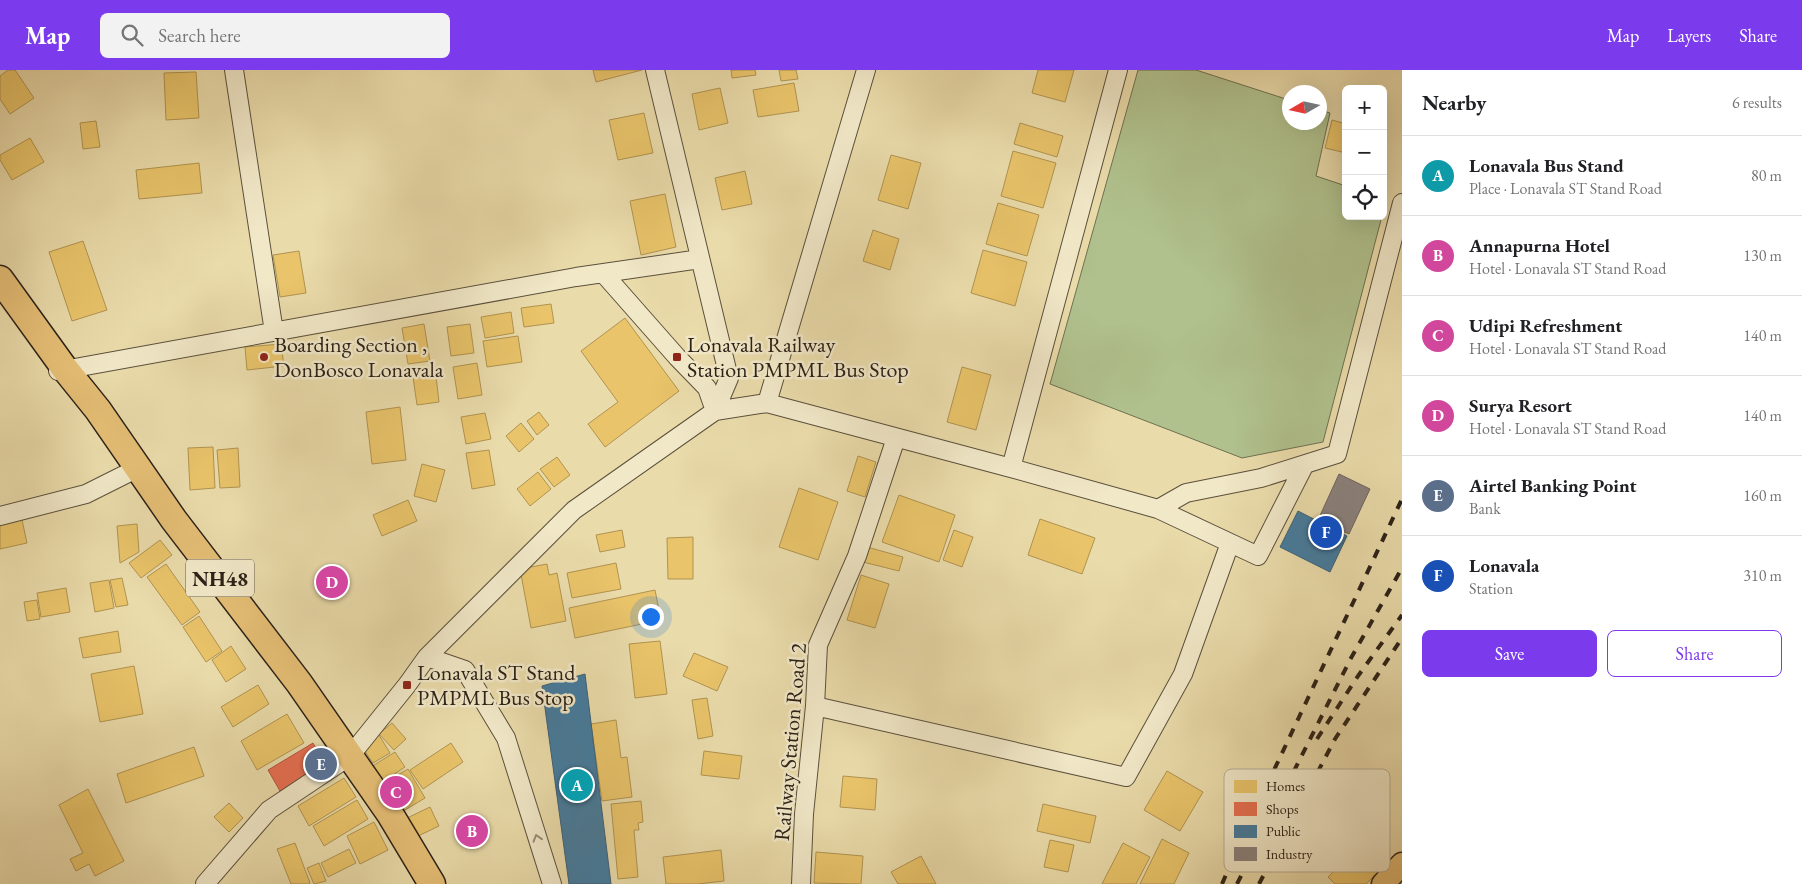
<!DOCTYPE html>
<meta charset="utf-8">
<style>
:root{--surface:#fff;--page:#f2f2f2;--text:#202124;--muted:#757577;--line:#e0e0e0;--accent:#7c3aed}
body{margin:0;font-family:"EB Garamond",serif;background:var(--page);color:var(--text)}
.controls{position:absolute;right:15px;top:15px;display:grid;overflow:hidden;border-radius:8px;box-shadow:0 5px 20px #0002}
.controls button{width:45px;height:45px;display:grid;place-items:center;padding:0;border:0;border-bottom:1px solid var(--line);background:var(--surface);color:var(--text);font:25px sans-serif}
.compass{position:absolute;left:1282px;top:15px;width:45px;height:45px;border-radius:50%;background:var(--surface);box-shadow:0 5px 20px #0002;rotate:261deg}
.you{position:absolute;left:650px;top:546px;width:18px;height:18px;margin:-12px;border:4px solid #fff;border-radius:50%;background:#1a73e8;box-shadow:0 0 0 8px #1a73e833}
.badge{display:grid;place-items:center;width:32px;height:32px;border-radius:50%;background:var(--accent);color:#fff;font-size:16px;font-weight:700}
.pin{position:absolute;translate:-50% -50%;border:2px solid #fff;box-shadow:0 1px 5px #0006}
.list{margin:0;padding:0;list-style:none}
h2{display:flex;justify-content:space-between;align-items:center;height:65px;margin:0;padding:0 20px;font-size:21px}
h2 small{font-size:16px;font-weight:400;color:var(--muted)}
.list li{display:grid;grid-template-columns:32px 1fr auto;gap:15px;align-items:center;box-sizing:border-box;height:80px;padding:0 20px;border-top:1px solid var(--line)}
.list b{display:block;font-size:19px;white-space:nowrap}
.list p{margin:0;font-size:16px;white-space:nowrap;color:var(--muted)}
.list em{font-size:16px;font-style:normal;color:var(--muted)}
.actions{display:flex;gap:10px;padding:15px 20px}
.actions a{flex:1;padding:11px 0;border:1px solid var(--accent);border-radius:8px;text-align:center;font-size:18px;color:var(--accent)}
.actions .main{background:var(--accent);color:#fff}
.icon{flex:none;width:28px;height:28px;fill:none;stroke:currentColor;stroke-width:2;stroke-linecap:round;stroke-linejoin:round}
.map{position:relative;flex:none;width:1402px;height:814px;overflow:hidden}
header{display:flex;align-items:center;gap:30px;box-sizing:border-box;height:70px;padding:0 25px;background:var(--accent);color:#fff}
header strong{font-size:24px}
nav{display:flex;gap:28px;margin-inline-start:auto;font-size:18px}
.search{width:350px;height:45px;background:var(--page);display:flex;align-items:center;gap:12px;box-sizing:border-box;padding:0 18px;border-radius:8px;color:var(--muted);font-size:19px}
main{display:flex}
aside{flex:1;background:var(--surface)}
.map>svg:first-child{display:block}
</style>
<header>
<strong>Map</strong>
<div class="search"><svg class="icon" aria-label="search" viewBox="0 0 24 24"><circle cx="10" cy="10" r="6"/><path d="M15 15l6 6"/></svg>Search here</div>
<nav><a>Map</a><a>Layers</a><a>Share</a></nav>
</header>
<main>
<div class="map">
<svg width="1402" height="814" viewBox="0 0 1402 814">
<rect width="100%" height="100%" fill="#eadbaa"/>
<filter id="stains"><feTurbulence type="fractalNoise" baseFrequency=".004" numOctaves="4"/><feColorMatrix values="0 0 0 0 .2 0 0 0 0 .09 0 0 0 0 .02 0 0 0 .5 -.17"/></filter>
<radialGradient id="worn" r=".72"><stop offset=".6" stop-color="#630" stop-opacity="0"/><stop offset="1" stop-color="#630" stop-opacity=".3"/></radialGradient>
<!-- green -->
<path fill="#b0c18d" stroke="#6e7152" d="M1138 0H1196L1289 30 1290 52H1320V40L1330 43 1316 106 1346 116V146H1382L1323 372 1242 388 1050 314Z"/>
<!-- homes -->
<path fill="#e9c46a" stroke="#b09351" d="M8 0H15L34 28 10 44 0 29V6Z
M593 0H642L596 12Z
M731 0H755L756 5 732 8Z
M779 0H796L798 9 781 11Z
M1038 0H1074L1065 32 1032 23Z
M196 2 199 48 166 50 164 3Z
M794 13 799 41 758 47 753 20Z
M720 18 728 53 699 60 692 24Z
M644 43 653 83 618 90 609 50Z
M1332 50 1346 54V83L1325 78Z
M96 51 100 77 83 79 80 53Z
M1020 53 1063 66 1057 87 1014 74Z
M30 68 44 92 12 110 0 90V85Z
M1013 81 1056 93 1043 138 1001 126Z
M891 85 921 93 908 139 878 130Z
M199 93 202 123 139 129 136 100Z
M745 101 752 134 722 140 715 108Z
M665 124 676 177 641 185 630 131Z
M998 133 1039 145 1027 186 986 174Z
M873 160 899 169 890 200 863 191Z
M83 171 107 240 72 251 49 182Z
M983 180 1027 192 1015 236 971 223Z
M299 181 306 223 280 227 273 185Z
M551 234 554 253 524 257 521 238Z
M511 242 514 263 485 268 481 247Z
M625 248 679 321 605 377 588 354 618 332 581 281Z
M424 254 430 291 408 294 402 258Z
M470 254 474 283 451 286 447 257Z
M518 266 522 292 487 297 483 271Z
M281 274 284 296 247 300 245 277Z
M477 293 482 325 458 329 453 297Z
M435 297 439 332 417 335 412 300Z
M962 297 991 305 976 360 947 352Z
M400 337 406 390 372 394 366 342Z
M539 342 549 355 537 365 527 351Z
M485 343 491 369 466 374 461 347Z
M521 353 534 369 519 382 506 366Z
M213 377 215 418 190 420 188 378Z
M238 378 240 417 220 418 217 380Z
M489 380 495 415 472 419 466 383Z
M858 386 876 392 865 427 847 421Z
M557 387 570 405 554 417 540 399Z
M422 394 445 400 436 432 414 426Z
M538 402 551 419 530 436 517 419Z
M799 418 838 432 818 490 779 477Z
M899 425 955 445 939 492 882 472Z
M408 430 417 451 382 466 373 445Z
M1040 449 1095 468 1082 504 1028 485Z
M22 450 27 473 0 479V454Z
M137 454 139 482 120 493 117 456Z
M622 460 625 477 600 482 596 465Z
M954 460 973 467 962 497 943 490Z
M693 467V509H668L667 468Z
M160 470 172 485 141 508 129 493Z
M867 477 903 487 899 501 863 492Z
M616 493 621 519 572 528 567 503Z
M166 494 200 542 182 555 147 507Z
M547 494 549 505 557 503 566 551 531 558 520 499Z
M861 505 889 514 875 558 847 550Z
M122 508 128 535 116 537 110 510Z
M109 510 114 538 95 542 90 513Z
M66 518 70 542 41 547 37 523Z
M655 520 661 550 575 568 569 538Z
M37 530 40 549 27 551 24 532Z
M199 546 222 581 206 592 183 557Z
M118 561 121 582 83 588 79 568Z
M660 571 667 624 635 628 629 574Z
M231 576 246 599 226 612 212 590Z
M694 583 728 597 717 621 683 606Z
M134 596 143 644 100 652 91 604Z
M258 615 269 634 233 657 221 637Z
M707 628 713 666 698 669 692 630Z
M287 644 304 673 257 700 241 671Z
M616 650 621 688 627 687 632 727 602 731 591 654Z
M392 653 406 669 394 680 379 664Z
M379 665 390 683 373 693 362 677Z
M451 673 463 692 423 719 410 700Z
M194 677 204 706 126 733 117 704Z
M704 681 742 686 739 709 701 705Z
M395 682 405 697 381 713 371 697Z
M408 699 425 728 400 743 382 714Z
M1167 701 1203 722 1180 761 1144 740Z
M843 706 877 709 875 740 840 737Z
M344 708 356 727 309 756 298 736Z
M88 719 124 791 95 806 89 794 76 801 70 789 83 783 59 735Z
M357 730 368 749 324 776 313 756Z
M641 731 643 752 638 753 639 760H634L638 807 618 809 611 734Z
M229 733 243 748 229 762 214 747Z
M1043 734 1096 746 1090 773 1037 761Z
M430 737 439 756 414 768 405 749Z
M374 752 388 780 360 794 347 766Z
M1162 769 1189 783 1174 814H1140Z
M1050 770 1074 775 1068 802 1044 797Z
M295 773 310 813 309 814H291L277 779Z
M1123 773 1150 787 1136 814H1102Z
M1363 773 1384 796 1366 814H1335L1328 807Z
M349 779 356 793 328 807 321 793Z
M721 780 724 811 698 814H666L663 787Z
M816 782 863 786 861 814 814 813Z
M921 786 936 814H898L891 802Z
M319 793 326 811 314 814 307 798Z"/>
<!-- shops -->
<path fill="#e76f51" stroke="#af5840" d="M313 673 325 694 280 721 268 700Z"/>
<!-- public -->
<path fill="#457b9d" stroke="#3d6075" d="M1298 441 1347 466 1330 502 1280 477Z
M585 604 611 814H569L542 616Z"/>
<!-- industry -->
<path fill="#8a817c" stroke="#6e645e" d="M1339 404 1370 419 1349 464 1318 450Z"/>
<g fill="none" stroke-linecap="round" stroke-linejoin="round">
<!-- minor casing -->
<g stroke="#5b503c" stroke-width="20">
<path id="minor" d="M234 0 274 262
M655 0 729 308 715 341
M603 203 677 287 707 318 715 341
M58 301 576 207 700 189
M767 333 866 0
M1011 398 1118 0
M1158 439 1258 486 1305 394
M0 446 86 424 138 398
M427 587 465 600 506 668 552 814
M815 636 1126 707 1183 604 1230 473
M205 814 269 740 350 686 407 615 427 587 574 440 715 341 767 333 1011 398 1158 439 1186 423 1261 408 1337 384 1402 133
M801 814 804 744 815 636 818 575 857 486 896 368"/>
</g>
<!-- major casing -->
<g stroke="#2b2117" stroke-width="25">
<path id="major" d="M1383 814 1402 794"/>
</g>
<!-- highway casing -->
<g stroke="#2b2117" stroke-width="29">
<path id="highway" d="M0 209 65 299 98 340 174 450 299 613 390 744 432 814"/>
</g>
<!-- minor -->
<use href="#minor" stroke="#f1e8c8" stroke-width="18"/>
<!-- major -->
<use href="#major" stroke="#e5be75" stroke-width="22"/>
<!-- highway -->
<use href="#highway" stroke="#e5be75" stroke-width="26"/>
<!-- rail -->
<path stroke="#2b2117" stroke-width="4" stroke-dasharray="9 9" stroke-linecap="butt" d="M1317 669 1358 606 1402 545
M1222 814 1241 770 1402 429
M1237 814 1351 588 1402 498
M1259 814 1335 669 1402 568"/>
</g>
<!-- one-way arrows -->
<defs><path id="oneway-chevron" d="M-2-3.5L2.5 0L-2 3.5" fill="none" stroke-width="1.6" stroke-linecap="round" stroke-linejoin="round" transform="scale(1.25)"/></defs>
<use stroke="#988e78" href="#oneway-chevron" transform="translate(537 768) rotate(-107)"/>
<!-- markers -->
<g fill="#8f2418" stroke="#f1e8c8" stroke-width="2">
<circle cx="264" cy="287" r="5"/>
<rect x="672" y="282" width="10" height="10" rx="2.5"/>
<rect x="402" y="610" width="10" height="10" rx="2.5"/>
</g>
<g text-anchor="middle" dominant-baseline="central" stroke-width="5" stroke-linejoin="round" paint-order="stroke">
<!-- shield labels -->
<rect fill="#f1e8c8" stroke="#665d4c" stroke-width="1" x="186" y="489.5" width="68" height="37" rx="4"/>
<g font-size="21" font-weight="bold" fill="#2b2117">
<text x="220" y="508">NH48</text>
</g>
<!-- poi labels -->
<g font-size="22" fill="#2b2117" stroke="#f1e8c8" text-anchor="start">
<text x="274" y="274">Boarding Section ,<tspan x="274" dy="25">DonBosco Lonavala</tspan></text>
<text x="687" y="274">Lonavala Railway<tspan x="687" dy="25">Station PMPML Bus Stop</tspan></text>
<text x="417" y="602">Lonavala ST Stand<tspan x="417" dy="25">PMPML Bus Stop</tspan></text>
</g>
<!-- street labels -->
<g font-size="22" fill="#2b2117" stroke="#f1e8c8">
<text transform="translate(790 672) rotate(-85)">Railway Station Road 2</text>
</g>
</g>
<!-- legend -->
<rect x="1224" y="699" width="166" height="103" rx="8" fill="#f1e8c8" stroke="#b6ac93" stroke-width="1"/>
<rect x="1234" y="710" width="23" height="13" fill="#e9c46a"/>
<rect x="1234" y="732" width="23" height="14" fill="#e76f51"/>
<rect x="1234" y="755" width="23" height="13" fill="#457b9d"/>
<rect x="1234" y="777" width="23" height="14" fill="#8a817c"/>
<g font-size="14" fill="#2b2117">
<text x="1266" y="721">Homes</text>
<text x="1266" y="744">Shops</text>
<text x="1266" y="766">Public</text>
<text x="1266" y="789">Industry</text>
</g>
<rect width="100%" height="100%" filter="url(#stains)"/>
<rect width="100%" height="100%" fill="url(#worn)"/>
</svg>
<div class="controls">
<button>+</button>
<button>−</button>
<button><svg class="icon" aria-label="locate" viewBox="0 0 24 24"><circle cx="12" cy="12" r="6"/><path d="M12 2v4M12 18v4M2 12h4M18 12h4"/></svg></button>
</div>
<svg class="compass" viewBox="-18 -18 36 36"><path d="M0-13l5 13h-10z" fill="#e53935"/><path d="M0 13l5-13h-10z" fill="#757577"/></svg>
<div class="you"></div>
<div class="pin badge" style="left:577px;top:715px;background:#0f9aa8">A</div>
<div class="pin badge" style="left:472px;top:761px;background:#d1479c">B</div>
<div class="pin badge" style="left:396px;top:722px;background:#d1479c">C</div>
<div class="pin badge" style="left:332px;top:512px;background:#d1479c">D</div>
<div class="pin badge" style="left:321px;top:694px;background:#5c6f8a">E</div>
<div class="pin badge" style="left:1326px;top:462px;background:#1a4fb4">F</div>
</div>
<aside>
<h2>Nearby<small>6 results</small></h2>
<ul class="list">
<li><span class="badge" style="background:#0f9aa8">A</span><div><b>Lonavala Bus Stand</b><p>Place · Lonavala ST Stand Road</p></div><em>80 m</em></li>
<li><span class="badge" style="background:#d1479c">B</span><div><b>Annapurna Hotel</b><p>Hotel · Lonavala ST Stand Road</p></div><em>130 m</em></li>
<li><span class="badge" style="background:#d1479c">C</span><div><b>Udipi Refreshment</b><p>Hotel · Lonavala ST Stand Road</p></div><em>140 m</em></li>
<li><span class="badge" style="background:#d1479c">D</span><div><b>Surya Resort</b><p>Hotel · Lonavala ST Stand Road</p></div><em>140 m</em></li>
<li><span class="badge" style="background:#5c6f8a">E</span><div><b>Airtel Banking Point</b><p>Bank</p></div><em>160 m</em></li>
<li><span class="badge" style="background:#1a4fb4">F</span><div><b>Lonavala</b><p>Station</p></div><em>310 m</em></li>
</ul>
<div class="actions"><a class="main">Save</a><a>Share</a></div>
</aside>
</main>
